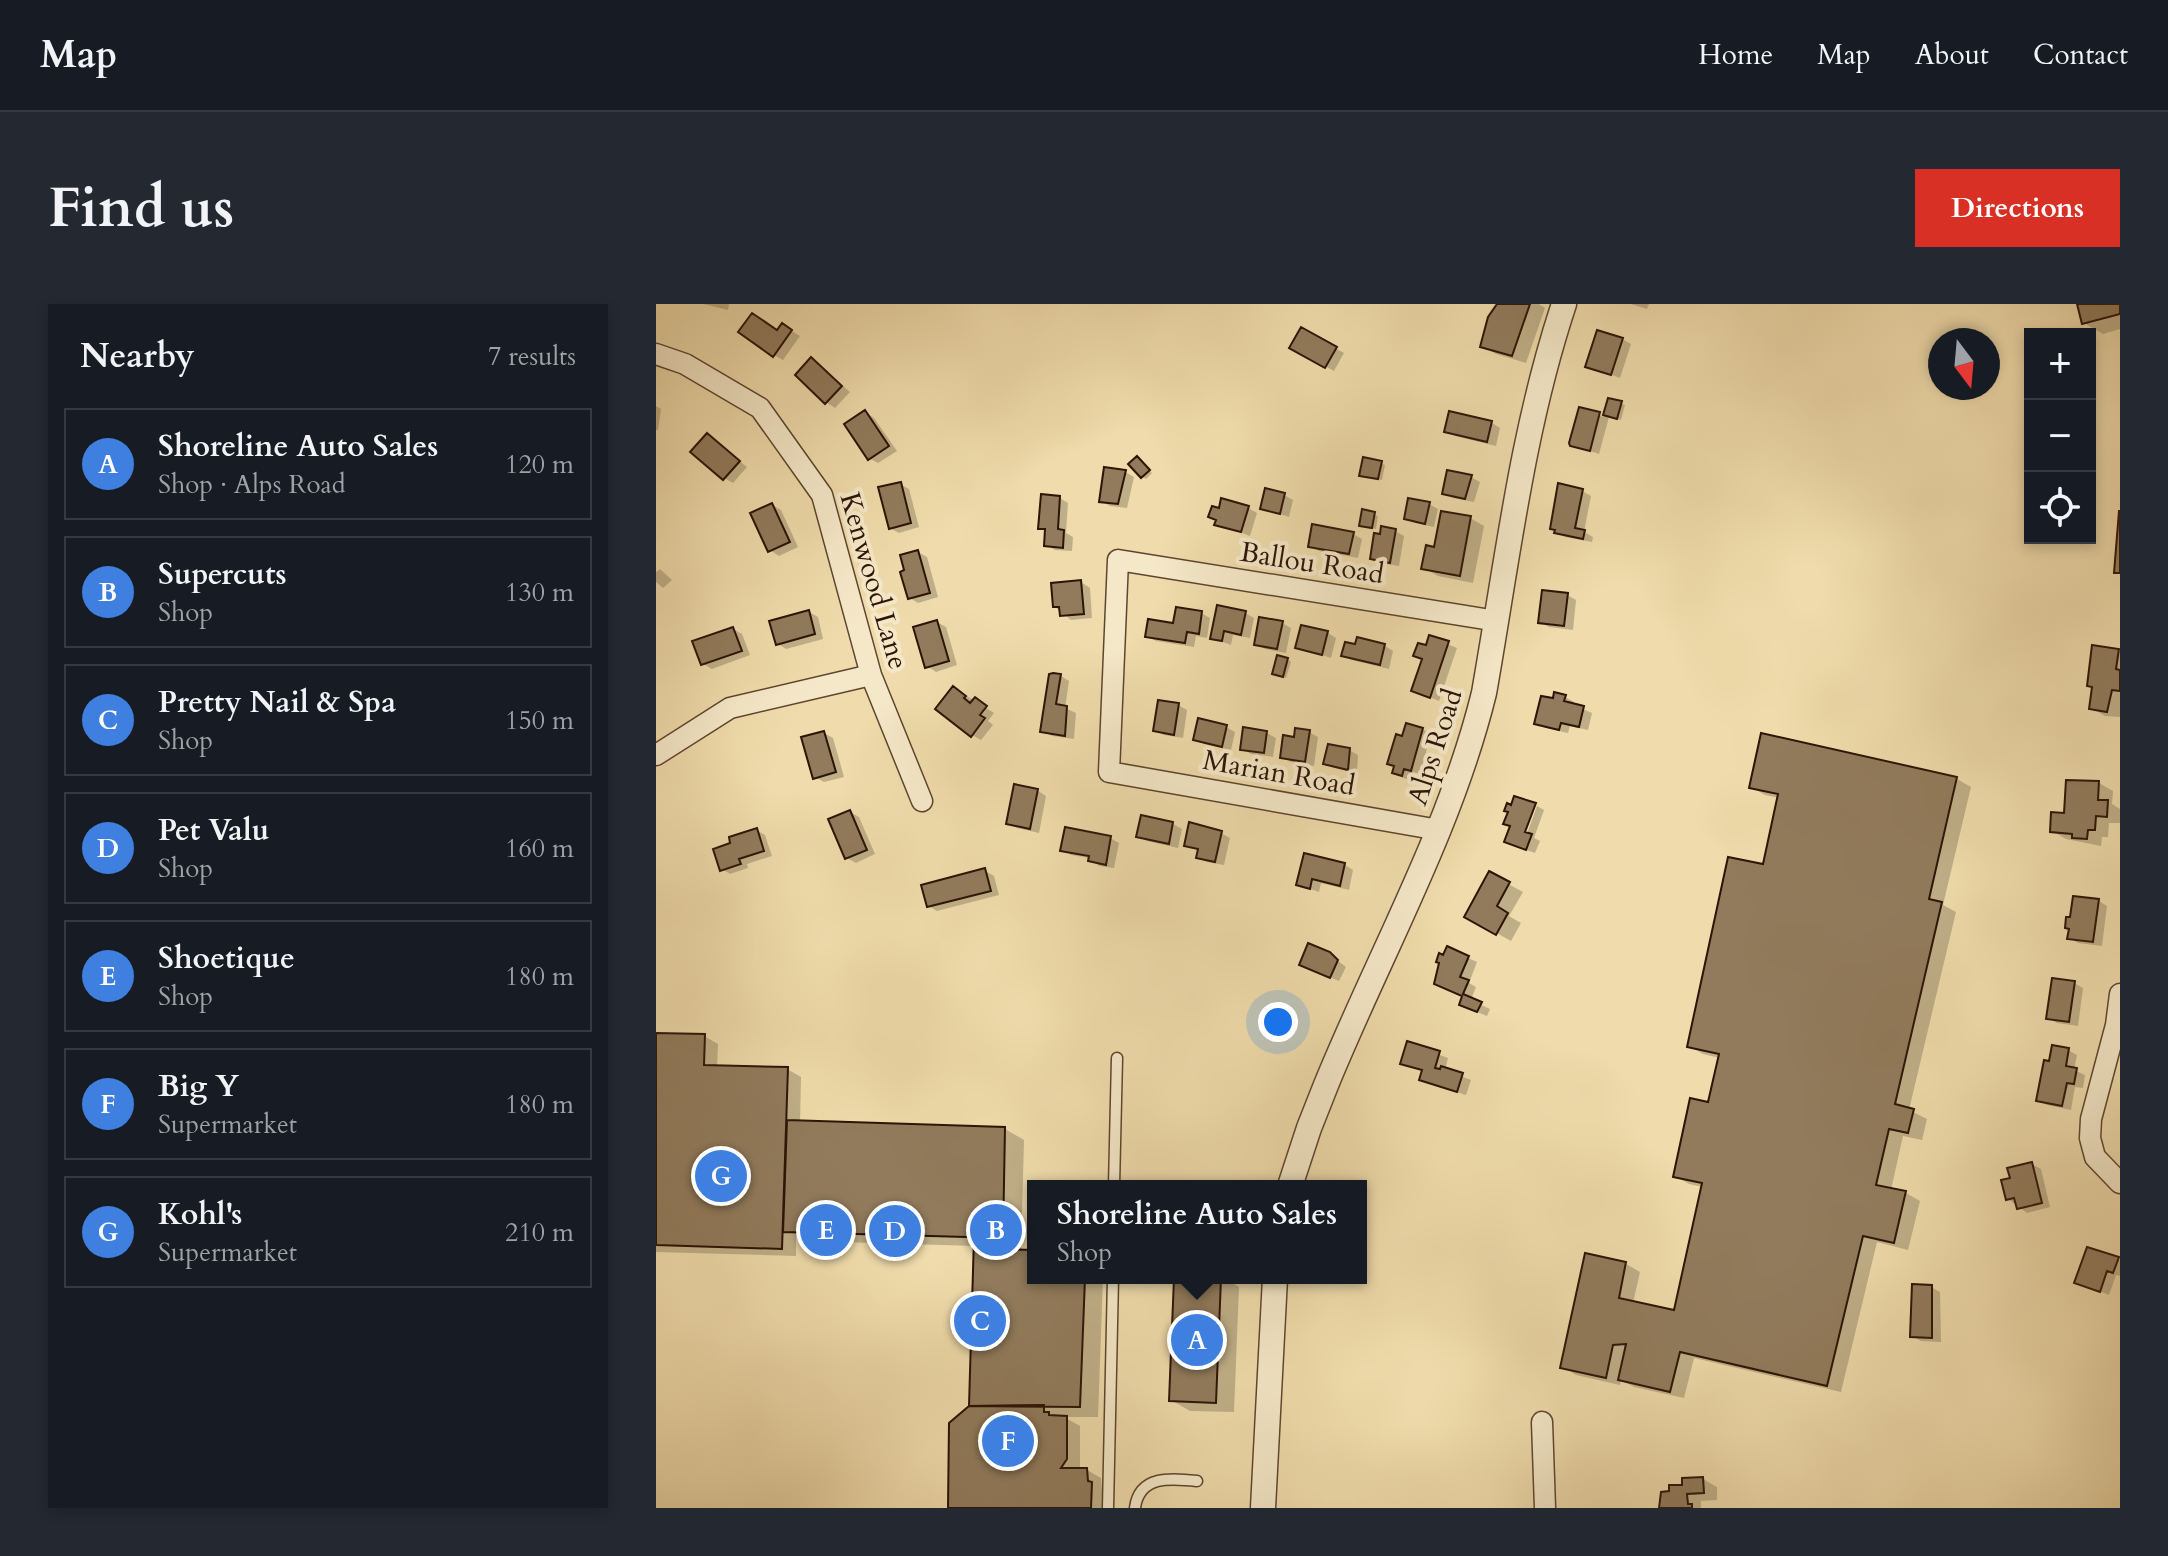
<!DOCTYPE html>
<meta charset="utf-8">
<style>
:root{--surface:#171b24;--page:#242831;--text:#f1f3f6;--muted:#9ea1a6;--line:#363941;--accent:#d93025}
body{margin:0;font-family:Cardo,serif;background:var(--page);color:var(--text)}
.controls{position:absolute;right:24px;top:24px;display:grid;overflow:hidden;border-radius:0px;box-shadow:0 4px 12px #0003}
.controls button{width:72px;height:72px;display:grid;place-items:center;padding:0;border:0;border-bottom:2px solid var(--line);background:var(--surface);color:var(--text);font:40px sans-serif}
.compass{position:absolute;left:1272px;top:24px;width:72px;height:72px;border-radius:50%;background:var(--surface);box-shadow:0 4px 12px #0003;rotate:164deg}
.you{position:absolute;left:622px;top:718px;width:28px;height:28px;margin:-20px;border:6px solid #fff;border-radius:50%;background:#1a73e8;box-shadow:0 0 0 12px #1a73e833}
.badge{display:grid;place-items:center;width:52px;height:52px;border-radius:50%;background:var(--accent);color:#fff;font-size:26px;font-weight:700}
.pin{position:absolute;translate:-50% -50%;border:4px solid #fff;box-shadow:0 2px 8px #0006}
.popup{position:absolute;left:371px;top:876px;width:340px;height:104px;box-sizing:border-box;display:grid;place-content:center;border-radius:0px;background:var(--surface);filter:drop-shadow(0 2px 6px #0005);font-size:26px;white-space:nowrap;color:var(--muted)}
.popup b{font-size:30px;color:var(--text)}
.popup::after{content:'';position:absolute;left:50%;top:100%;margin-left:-16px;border:16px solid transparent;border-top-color:var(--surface)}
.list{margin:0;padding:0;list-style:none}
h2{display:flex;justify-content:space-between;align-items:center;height:104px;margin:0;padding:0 32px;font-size:34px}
h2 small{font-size:26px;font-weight:400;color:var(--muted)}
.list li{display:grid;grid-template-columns:52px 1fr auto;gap:24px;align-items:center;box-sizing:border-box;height:112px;margin:0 16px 16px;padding:0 16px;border:2px solid var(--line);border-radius:0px}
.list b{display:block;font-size:30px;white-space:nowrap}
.list p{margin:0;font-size:26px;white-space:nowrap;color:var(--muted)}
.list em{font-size:26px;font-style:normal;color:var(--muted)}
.icon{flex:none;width:44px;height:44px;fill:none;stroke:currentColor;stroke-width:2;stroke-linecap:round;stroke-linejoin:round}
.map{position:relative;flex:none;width:1464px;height:1204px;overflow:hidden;border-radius:0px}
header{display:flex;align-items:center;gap:48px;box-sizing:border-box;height:112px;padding:0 40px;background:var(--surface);border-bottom:2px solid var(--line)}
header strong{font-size:38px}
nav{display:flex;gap:44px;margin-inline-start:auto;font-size:28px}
.intro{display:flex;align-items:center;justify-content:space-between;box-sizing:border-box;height:192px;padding:0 48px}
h1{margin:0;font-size:56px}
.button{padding:20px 36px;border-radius:0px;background:var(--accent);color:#fff;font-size:28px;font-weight:700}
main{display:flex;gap:48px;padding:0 48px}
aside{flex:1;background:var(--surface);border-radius:0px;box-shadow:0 4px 12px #0003}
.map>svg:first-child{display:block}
</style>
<header>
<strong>Map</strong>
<nav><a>Home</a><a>Map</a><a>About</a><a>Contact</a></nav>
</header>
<div class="intro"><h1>Find us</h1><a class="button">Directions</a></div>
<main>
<aside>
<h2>Nearby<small>7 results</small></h2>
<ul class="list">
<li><span class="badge" style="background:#3f7fe0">A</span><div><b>Shoreline Auto Sales</b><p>Shop · Alps Road</p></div><em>120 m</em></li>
<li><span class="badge" style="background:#3f7fe0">B</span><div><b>Supercuts</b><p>Shop</p></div><em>130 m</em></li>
<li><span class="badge" style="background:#3f7fe0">C</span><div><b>Pretty Nail &amp; Spa</b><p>Shop</p></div><em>150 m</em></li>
<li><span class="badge" style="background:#3f7fe0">D</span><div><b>Pet Valu</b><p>Shop</p></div><em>160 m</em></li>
<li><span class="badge" style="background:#3f7fe0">E</span><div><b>Shoetique</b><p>Shop</p></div><em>180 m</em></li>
<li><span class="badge" style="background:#3f7fe0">F</span><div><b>Big Y</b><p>Supermarket</p></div><em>180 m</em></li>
<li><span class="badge" style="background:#3f7fe0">G</span><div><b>Kohl's</b><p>Supermarket</p></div><em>210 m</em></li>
</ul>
</aside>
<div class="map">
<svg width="1464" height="1204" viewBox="0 0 1464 1204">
<rect width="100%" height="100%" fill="#efdbab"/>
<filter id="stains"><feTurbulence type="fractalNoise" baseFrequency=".0025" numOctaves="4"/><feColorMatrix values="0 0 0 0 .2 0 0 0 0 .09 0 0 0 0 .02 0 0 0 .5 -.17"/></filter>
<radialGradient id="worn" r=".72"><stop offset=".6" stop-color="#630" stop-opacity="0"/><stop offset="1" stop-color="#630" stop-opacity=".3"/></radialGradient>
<!-- shadow -->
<path fill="#0003" d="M47 0H73L72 6Z
M844 0H883L889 4 870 59 840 50 826 42Z
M975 0H993L991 5Z
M1423 0H1464V25L1447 30 1428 19Z
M126 21 144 32 127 56 118 51 122 28Z
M646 26 688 49 678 67 636 44Z
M966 35 975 40 964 74 932 62Z
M156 55 194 88 179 104 170 98Z
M953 96 969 101 965 116 953 113 943 150 916 141 924 105 948 113Z
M0 102 5 105 2 126H0Z
M209 108 218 114 241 147 222 159 213 154Z
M794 110 836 119 844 124 840 142 799 132 790 127Z
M51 131 91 163 77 179 68 174Z
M481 154 496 169 490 175 487 173Z
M725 159 729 161 726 176 709 173Z
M469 168 478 173 471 204 454 202 445 197Z
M815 173 824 178 818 198 797 194 788 189Z
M244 180 253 185 263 223 243 229 234 224Z
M926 187 935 192 928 228 937 233 936 238 909 233 900 228Z
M628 191 637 196 633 213 606 204Z
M404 194 412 199 410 229 417 233 416 247 399 246 390 241 391 227 384 224Z
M773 200 782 205 778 223 759 219 750 214Z
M116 201 125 206 142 243 123 252 114 246Z
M592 204 601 209 594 232 561 220Z
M708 208 722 212 720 225 709 223Z
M814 214 828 222 817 279 782 272 768 264 780 246Z
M739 227 748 232 743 262 725 259 716 254Z
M697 230 706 235 702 254 663 247 654 242Z
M262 248 271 253 282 293 262 299 254 294Z
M4 265 16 276 7 284 0 278V268Z
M425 278 434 284 436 314 415 316 398 302Z
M911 291 920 296 917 326 893 323 884 318Z
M153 308 162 313 167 335 130 345 121 339Z
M545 309 554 314 551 334 540 332 538 343 500 337 491 332Z
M589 309 598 314 594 334 577 331 575 341 556 334Z
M281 318 290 323 301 361 280 368 271 362Z
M626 319 635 324 630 349 609 345 600 340Z
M647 323 672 329 680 334 675 354 642 343Z
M77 325 86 330 94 351 56 365 47 360Z
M775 333 801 344 783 397 757 386 767 356 760 352 771 344Z
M702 335 729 342 737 347 733 365 696 356 687 351 700 343Z
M1462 347 1464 348V413L1449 412 1435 404 1438 384 1433 381Z
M631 355 635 358 630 374 622 371Z
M405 372 413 377 409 404 420 409 418 435 396 432 387 427Z
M306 389 338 409 332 417 337 421 325 436 316 431Z
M909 393 918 398 917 401 936 409 932 426 914 422 912 429 890 424 881 419 898 397Z
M522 401 531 406 527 434 508 431 499 426Z
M570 423 579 428 575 446 548 440 540 435Z
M766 425 775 430 764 470 757 468 755 476 747 474 738 468 748 434Z
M653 428 662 433 658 462 635 458 626 453 640 435Z
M168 429 177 434 188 473 168 478 159 473Z
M611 429 620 434 617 453 595 450 586 445Z
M1107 432 1301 475 1315 483 1287 601 1300 608 1253 806 1271 815 1266 836 1247 832 1235 886 1250 889 1264 897 1252 946 1221 938 1185 1088 1038 1054 1028 1094 978 1083 965 1076 964 1081 920 1071 907 1063 970 960 984 968 977 999 1020 1009 1047 883 1033 880 1019 872 1054 800 1064 754 1047 750 1033 742 1108 563 1123 494 1109 491 1095 483Z
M693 446 702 451 701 469 678 464 669 459Z
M1443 479 1457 487 1456 500 1464 505V519H1453L1452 533H1446L1445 542 1410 535 1396 527Z
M360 483 382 487 390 492 383 529 361 524 352 519Z
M852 502 864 537 868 538 881 502 888 506 878 534 884 537 879 549 859 542Z
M194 508 203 513 219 550 200 559 191 554Z
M487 514 517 520 526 525 522 544 491 537 483 532Z
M100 526 109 531 116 552 91 560 92 564 74 570 66 565Z
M565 529 574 534 568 561 551 558 542 553 543 547 531 541Z
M454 534 463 539 458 564 443 562 434 554 415 551 406 546Z
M689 561 697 566 693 586 665 579 663 588 643 581Z
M329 567 338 572 343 591 281 607 272 602Z
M834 570 867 588 853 612 865 619 855 637 810 612Z
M1443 597 1451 602 1446 642 1422 639 1413 634 1416 616Z
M792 645 821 658 813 679 820 683 815 696 834 705 831 712 814 705 808 692 789 684Z
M673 650 690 663 683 677 654 665Z
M1418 679 1427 684 1422 722 1401 719 1392 714Z
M0 731 48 732 62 740 61 763 131 765 145 773 144 819 349 825 368 836 365 948H377V974H447L442 1113H408L424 1122V1166H431L445 1174 446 1186 449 1188 448 1204H294L314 1104 320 942 148 937 140 933V952L0 948Z
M752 739 792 754 789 766 815 776 810 791 775 780 766 775 768 768 746 759Z
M1412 746 1421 751 1418 766 1429 771 1427 784 1419 783 1415 806 1391 801 1382 796 1394 760Z
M1376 860 1385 865 1394 903 1371 909 1352 895 1356 876Z
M1462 955 1464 956V972L1460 971 1453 991 1421 978Z
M520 974H567L583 983 578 1108 534 1107 515 1096Z
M1275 983 1284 988 1285 1038 1265 1037 1256 1032Z
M1047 1175 1061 1183V1196L1045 1197V1204H1007L1028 1183Z"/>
<!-- building -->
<path fill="#917b5c" stroke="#2c1406" stroke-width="2" d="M841 0H874L856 52 824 43 832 13Z
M1421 0H1464V10L1426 20Z
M96 9 121 26 126 19 136 26 117 53 82 28Z
M645 23 681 43 669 64 633 44Z
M941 26 967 34 955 71 929 63Z
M155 53 186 82 169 100 139 71Z
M952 94 966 97 961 115 947 111Z
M923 103 944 108 934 147 914 142 913 139Z
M209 106 233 142 212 156 188 120Z
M793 107 836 117 831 138 788 128Z
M51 129 84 157 67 176 34 148Z
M481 152 494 166 485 174 472 160Z
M707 153 726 157 722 175 703 172Z
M448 163 470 166 462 200 443 198Z
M791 166 816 171 809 195 786 190Z
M245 178 255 219 233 225 222 183Z
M902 179 927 185 919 224 929 226 927 235 898 229 899 226 894 225Z
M609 184 629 189 624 210 604 205Z
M385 190 404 192 402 225 408 226 407 244 388 242 389 225H382Z
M565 194 593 202 585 228 558 221 560 216 552 213 556 202 563 204Z
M752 194 774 198 769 220 748 215Z
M116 199 134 238 112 248 94 209Z
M706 205 719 208 716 224 703 222Z
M785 207 815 212 804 272 765 265 770 241 778 243Z
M1463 207H1464V269H1458Z
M656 220 698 228 693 250 652 243Z
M725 222 740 225 734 259 714 255 718 229 724 230Z
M262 246 274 289 252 295 244 268 248 266 244 251Z
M425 276 428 310 404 312 403 303H397L395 279Z
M886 286 912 289 908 322 882 319Z
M561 301 590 307 585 331 568 327 566 337 554 335Z
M520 303 546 307 543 330 531 328 529 339 489 333 492 315 517 319Z
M153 306 159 330 120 341 113 317Z
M603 313 627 317 621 345 598 341Z
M281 316 293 357 269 364 257 323Z
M645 321 672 327 666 351 639 344Z
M77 323 86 347 45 361 36 337Z
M773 331 793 337 774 394 755 387 766 355 757 352 762 339 770 341Z
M701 333 729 340 724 361 685 352 689 338 699 340Z
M1436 341 1463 345 1460 365 1464 366V387L1456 386 1451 408 1433 405 1436 383 1431 382Z
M621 351 632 354 627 373 616 370Z
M397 369 405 370 400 400 411 402 409 432 384 428 393 370Z
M297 382 310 392 308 394 314 399 319 393 331 402 324 411 329 414 315 433 279 405Z
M898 388 910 391 908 397 928 402 923 423 905 419 903 426 878 420 885 392 897 394Z
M502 396 523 399 518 431 497 427Z
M542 414 571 421 566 443 537 436Z
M750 419 767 424 755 467 748 465 746 472 736 469 738 462 731 460 740 430 746 432Z
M587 423 611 427 608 449 584 446Z
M639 424 654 426 649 458 624 454 627 431 638 433Z
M168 427 180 468 157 475 145 433Z
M1105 429 1301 473 1273 595 1286 598 1239 800 1258 805 1252 829 1233 825 1220 881 1250 887 1238 939 1207 932 1171 1082 1024 1048 1014 1088 962 1076 970 1040 957 1041 950 1074 904 1064 929 949 970 958 963 994 1018 1006 1046 879 1017 873 1034 794 1052 798 1063 750 1031 743 1072 553 1107 560 1122 490 1093 484Z
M672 440 694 444 692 466 667 460Z
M1410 476 1443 477 1442 496H1452L1451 513 1440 512 1439 526H1432L1431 535 1416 534V530L1394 528 1395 508 1408 509Z
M358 480 382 485 374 525 350 520Z
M858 492 880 499 869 528 876 530 870 546 848 538 854 522 847 520 852 508 848 507 851 499 855 501Z
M194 506 211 546 189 555 172 515Z
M485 511 517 518 513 540 480 533Z
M533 518 566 527 559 558 540 554 542 545 528 542Z
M409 523 455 532 450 561 432 557 433 552 404 547Z
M101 524 108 547 83 555 85 560 64 567 57 545 74 539 73 533Z
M648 549 689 559 684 582 656 575 654 585 640 581Z
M329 564 335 587 271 603 265 581Z
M833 567 854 578 841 602 852 609 840 631 808 613Z
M1417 592 1443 595 1437 638 1411 635 1413 625 1409 624 1410 613H1414Z
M652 639 674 648 682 656 674 674 643 661Z
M791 642 813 652 804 673 813 676 807 690 826 698 821 708 803 701 806 692 778 680 783 659 780 658 783 649 787 651Z
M1396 674 1419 677 1413 718 1390 715Z
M0 729 49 730 48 761 132 763 126 945 0 941Z
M751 737 784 747 779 764 784 765 785 762 807 769 801 788 763 776 766 766 744 760Z
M1396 741 1413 744 1410 762 1421 764 1418 780 1411 779 1406 802 1380 797 1388 756 1393 757Z
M131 816 349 823 347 934 127 928Z
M1376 858 1386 899 1361 905 1358 894 1350 896 1345 876 1354 874 1351 864Z
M318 933 347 934 346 945 377 946V974H429L424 1103 313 1102Z
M1431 943 1463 953 1457 969 1451 967 1444 988 1418 979Z
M518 974H565L560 1099 513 1097Z
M1256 980 1276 981V1034L1254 1033Z
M388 1101V1108H393V1111L411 1112V1155L405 1164H431L432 1177 436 1178 435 1204H292L293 1119 313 1102Z
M1047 1173 1048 1189 1031 1190 1032 1200H1036V1204H1003L1005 1188 1013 1187V1181H1026V1174Z"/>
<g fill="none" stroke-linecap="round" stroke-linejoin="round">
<!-- service casing -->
<g stroke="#5d462f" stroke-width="13">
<path id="service" d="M458 882 461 754
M452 1204 457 974
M479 1204C483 1171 515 1174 541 1177"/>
</g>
<!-- minor casing -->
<g stroke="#5d462f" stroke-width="23">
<path id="minor" d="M0 50 29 60 104 104 166 191 215 371 266 497
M0 451 74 404 215 371
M783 526 453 468 462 256 841 317
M1464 690 1460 721 1435 815 1434 834 1439 853 1464 879
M886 1118 889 1204"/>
</g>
<!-- tertiary casing -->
<g stroke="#5d462f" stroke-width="27">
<path id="tertiary" d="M634 882 653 824 670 781C723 651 794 527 828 389 851 259 866 126 908 0
M607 1204 619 974"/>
</g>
<!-- service -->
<use href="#service" stroke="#f5e8c8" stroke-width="10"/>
<!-- minor -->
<use href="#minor" stroke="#f5e8c8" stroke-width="20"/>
<!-- tertiary -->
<use href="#tertiary" stroke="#f5e8c8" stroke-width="24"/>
</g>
<g text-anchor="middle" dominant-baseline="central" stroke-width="8" stroke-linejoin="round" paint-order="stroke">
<!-- street labels -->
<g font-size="28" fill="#2c1406" stroke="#f5e8c8">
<text transform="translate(656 259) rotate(9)">Ballou Road</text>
<text transform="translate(218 277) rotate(74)">Kenwood Lane</text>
<text transform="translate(779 443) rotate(-72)">Alps Road</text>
<text transform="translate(623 469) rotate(10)">Marian Road</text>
</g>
</g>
<rect width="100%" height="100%" filter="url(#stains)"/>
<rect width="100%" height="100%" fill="url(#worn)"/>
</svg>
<div class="controls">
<button>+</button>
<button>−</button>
<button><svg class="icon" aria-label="locate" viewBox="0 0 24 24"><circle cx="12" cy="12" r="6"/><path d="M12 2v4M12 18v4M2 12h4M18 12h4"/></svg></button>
</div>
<svg class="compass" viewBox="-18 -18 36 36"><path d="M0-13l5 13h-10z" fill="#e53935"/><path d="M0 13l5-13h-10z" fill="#9ea1a6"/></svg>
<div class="you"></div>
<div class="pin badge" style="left:541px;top:1036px;background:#3f7fe0">A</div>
<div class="popup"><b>Shoreline Auto Sales</b>Shop</div>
<div class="pin badge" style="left:340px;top:926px;background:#3f7fe0">B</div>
<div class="pin badge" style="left:324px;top:1017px;background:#3f7fe0">C</div>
<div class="pin badge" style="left:239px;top:927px;background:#3f7fe0">D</div>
<div class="pin badge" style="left:170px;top:926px;background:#3f7fe0">E</div>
<div class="pin badge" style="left:352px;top:1137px;background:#3f7fe0">F</div>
<div class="pin badge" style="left:65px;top:872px;background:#3f7fe0">G</div>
</div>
</main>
